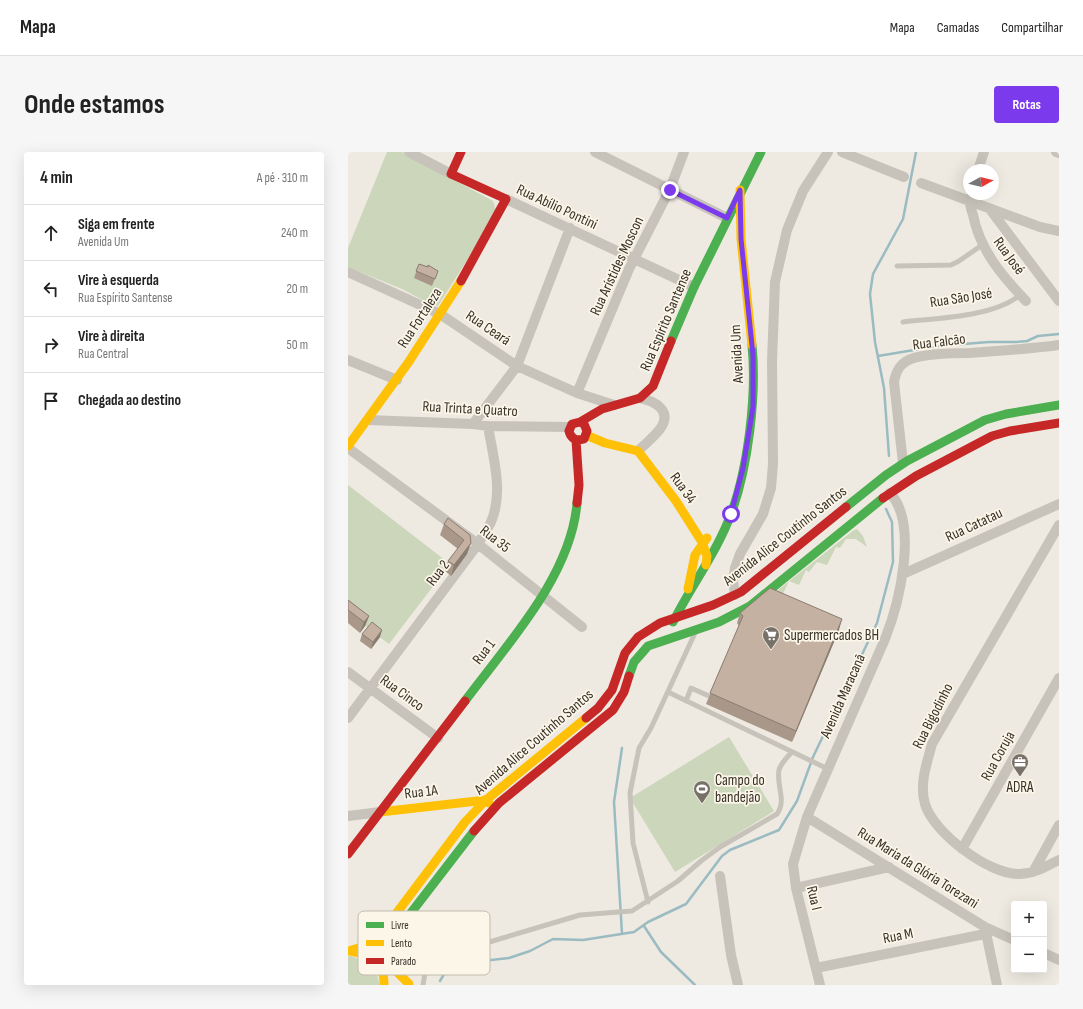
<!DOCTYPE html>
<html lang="pt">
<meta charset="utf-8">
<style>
:root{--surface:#fff;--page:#f6f6f6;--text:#222;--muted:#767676;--line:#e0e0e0;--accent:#7c3aed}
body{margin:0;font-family:"Sofia Sans Condensed",sans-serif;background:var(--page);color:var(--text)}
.controls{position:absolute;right:12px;bottom:12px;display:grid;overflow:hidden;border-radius:4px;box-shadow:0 4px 16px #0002}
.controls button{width:36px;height:36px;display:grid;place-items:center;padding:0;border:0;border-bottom:1px solid var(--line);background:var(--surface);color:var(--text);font:20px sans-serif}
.compass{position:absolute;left:615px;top:12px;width:36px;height:36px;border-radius:50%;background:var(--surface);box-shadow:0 4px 16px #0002;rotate:82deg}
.stop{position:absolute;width:12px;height:12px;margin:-9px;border:3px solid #7c3aed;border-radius:50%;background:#fff}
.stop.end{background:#7c3aed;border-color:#fff;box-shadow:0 1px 4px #0008}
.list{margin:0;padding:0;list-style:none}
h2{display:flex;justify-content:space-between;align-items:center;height:52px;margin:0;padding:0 16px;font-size:17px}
h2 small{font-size:13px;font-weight:400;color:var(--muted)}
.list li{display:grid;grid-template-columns:26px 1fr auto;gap:12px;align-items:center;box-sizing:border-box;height:56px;padding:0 16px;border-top:1px solid var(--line)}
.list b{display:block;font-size:15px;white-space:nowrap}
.list p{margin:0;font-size:13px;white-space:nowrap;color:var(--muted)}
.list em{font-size:13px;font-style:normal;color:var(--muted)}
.icon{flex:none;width:22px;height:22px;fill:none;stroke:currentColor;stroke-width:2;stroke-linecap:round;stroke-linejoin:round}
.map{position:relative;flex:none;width:711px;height:833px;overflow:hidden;border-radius:4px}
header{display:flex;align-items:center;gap:24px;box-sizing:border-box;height:56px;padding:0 20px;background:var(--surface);border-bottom:1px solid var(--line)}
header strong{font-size:19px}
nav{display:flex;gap:22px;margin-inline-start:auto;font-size:14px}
.intro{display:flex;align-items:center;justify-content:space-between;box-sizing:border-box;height:96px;padding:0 24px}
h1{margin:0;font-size:28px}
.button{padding:10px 18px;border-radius:4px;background:var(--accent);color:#fff;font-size:14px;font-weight:700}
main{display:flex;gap:24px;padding:0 24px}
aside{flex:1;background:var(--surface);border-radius:4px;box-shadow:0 4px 16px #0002}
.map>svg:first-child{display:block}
</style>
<header>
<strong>Mapa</strong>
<nav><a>Mapa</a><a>Camadas</a><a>Compartilhar</a></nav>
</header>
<div class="intro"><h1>Onde estamos</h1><a class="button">Rotas</a></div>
<main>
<aside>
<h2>4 min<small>A pé · 310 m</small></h2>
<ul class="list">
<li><svg class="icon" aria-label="ahead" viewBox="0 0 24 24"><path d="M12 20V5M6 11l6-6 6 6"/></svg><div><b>Siga em frente</b><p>Avenida Um</p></div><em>240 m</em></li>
<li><svg class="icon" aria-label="left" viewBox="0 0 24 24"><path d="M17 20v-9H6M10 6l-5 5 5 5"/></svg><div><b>Vire à esquerda</b><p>Rua Espírito Santense</p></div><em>20 m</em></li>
<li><svg class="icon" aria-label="right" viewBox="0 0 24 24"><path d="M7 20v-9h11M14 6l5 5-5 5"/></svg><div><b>Vire à direita</b><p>Rua Central</p></div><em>50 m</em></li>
<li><svg class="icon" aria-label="arrive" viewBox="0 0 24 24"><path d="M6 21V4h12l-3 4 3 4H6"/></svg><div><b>Chegada ao destino</b></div></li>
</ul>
</aside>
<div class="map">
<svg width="711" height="833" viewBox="0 0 711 833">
<rect width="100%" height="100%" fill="#eeeae1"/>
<!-- green -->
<path fill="#cbd6ba" d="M39 0H54L145 49 149 61 90 154 84 153 54 137 0 115V96Z
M0 333 102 412 41 492 0 461Z
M509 377 515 384 519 395 508 387H498L492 396 488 395 479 413 469 410 461 420 458 418 451 433 441 429 433 446 425 442 506 378Z
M381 585 426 659 327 720 282 646Z
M0 804H3L26 814 32 833H0Z"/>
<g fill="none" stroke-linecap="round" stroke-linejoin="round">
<!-- stream -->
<path stroke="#9bbbc2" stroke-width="2.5" d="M530 204 590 194 641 190H668L679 189 690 184 711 182
M541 304 536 236 527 190 522 142 525 122 555 67 568 0
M274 596 266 650 274 782
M296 774 313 800 347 833
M92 829 99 817 107 812 161 806 182 799 205 787 235 788 286 780 300 770 338 752 374 704 382 698 431 678 449 649 465 605 529 471 545 410 544 370 538 357"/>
<!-- lane -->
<path stroke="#c8c3ba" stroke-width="5" d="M549 114 603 113 611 109 634 93
M555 170C590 166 645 165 672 143
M320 540 480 617
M338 549 343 536 361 544
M300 750 285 691 282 641 291 596 303 576 347 481
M75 833C77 819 78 811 91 805L232 763 284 759 330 729 353 709 372 695 429 662C439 648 428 634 431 618 433 611 439 605 444 600"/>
<!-- street -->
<path stroke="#c8c3ba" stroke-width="10" d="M61 0 103 22
M247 0 379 66
M494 0 556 25
M708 0 711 1
M630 18 636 0
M573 31 692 75 711 79
M623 45C621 51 623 57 625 63 632 98 654 124 678 149
M158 47 346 135
M641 56 711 149
M0 120 92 162 169 214 229 241 266 253
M0 208 49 228
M229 241 281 117 322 37 336 0
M20 268 125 272 140 274 222 275
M125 272 169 214 222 76
M0 296 130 392 234 475
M290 299C297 292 306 285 312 277 325 259 307 249 292 246
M555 311 546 230C548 219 552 211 563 207 576 202 607 201 622 201 652 199 681 197 711 193
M711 373 584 592C579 611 571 632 577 652 585 680 641 723 671 722 686 722 698 714 711 708
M555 422 711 352
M387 443 385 428 387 416 392 402 415 362 423 336 425 312 424 209 427 130 439 78 455 39 480 0
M0 520 90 586
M0 566 130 392C134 385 139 378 143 370 156 340 145 305 140 274
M0 664 32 660
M459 665 637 775 666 788
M614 697 711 526
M685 720 711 673
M372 724 383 803 390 833
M448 736 541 715
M637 776 649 833
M696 801 711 808
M468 816 637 782
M472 833 448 736 445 712 459 665 537 487C551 452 571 372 542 341"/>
<!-- fast -->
<path stroke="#4caf50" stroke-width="9" d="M323 189 346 135 413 0
M498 355 538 323 559 309 637 268 658 262 711 253
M325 470C343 434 369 400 383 362 400 316 409 243 404 193
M281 524 286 510 300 494 371 470 402 454 535 346
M117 549C160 491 223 424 229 351
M32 813 49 779 126 679"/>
<!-- slow -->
<path stroke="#ffc107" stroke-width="9" d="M392 38 393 87 404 193
M238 283 257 291 290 299 328 349 354 390 359 404 358 413
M0 294 60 211 113 129
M340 437 347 403 359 386
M32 660 138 648 141 651
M1 799 20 793 29 787 117 670 138 648 238 566
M2 799C22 802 37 812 36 833
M34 817H46L61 832"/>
<!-- jam -->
<path stroke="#c62828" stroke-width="9" d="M113 0 103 22 158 47 113 129
M232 270 236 272 239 279 236 287C228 289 223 287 221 279L224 272 232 270 254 257 292 246 305 234 323 189
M228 288 231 333 229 351
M535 346 568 324 644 284 662 279 711 271
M238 566 250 556 264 538 277 501 290 485 312 471 365 453 393 440 498 355
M126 679 151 651 265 558 276 540 281 524
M0 702 117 549"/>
</g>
<!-- wall -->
<path fill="#a9988a" d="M71 112 90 119 84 134 66 126Z
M96 372 122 383 119 402 103 424 97 419 100 409 110 397 92 383Z
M0 448 21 464 17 474 12 481 0 471Z
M392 461 491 478 444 590 358 552 391 474 389 471Z
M14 482 32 485 23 497 12 489Z"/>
<!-- shaded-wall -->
<path fill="#897c71" d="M123 391 119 402 103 424 106 413Z
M21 464 17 474 12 481 16 470Z
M494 467 491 478 444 590 448 579Z
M34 478 32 485 23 497 25 490Z"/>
<!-- building -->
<path fill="#c4b1a1" stroke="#897c71" d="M71 112 80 115V113L90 119 87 127 68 119Z
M100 366 122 383 123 391 106 413 100 409 116 388 96 372Z
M422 436 494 467 448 579 362 541 395 464 392 461Z
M0 448 21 464 16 470 0 458Z
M24 470 34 478 25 490 14 482Z"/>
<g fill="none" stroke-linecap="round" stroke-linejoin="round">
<!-- route -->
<path stroke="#7c3aed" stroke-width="5" d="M322 38 379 66 392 38 393 87 405 203V255L395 316 383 362"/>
</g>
<!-- icons -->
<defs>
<g id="supermarket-pin" transform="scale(0.9)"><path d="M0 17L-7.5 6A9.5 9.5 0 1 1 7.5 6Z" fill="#787169" stroke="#fbf6e8"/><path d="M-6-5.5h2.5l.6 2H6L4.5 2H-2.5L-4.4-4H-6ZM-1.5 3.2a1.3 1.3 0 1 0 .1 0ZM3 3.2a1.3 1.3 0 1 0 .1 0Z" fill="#fff"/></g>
<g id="office-pin" transform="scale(0.9)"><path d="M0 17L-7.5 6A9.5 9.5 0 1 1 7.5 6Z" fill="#787169" stroke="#fbf6e8"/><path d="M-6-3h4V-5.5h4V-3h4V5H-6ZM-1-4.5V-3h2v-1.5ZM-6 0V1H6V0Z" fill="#fff"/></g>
<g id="stadium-pin" transform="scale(0.9)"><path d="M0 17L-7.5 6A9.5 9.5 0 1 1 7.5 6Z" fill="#787169" stroke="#fbf6e8"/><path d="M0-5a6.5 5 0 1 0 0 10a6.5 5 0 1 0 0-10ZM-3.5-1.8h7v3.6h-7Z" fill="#fff"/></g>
</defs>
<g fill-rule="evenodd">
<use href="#supermarket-pin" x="423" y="483"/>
<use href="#office-pin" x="672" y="610"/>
<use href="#stadium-pin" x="354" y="637"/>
</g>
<g text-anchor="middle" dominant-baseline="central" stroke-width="3.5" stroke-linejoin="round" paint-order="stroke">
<!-- street labels -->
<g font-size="15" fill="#393028" stroke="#fbf6e8">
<text transform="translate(209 55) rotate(25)">Rua Abílio Pontini</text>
<text transform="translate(661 104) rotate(54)">Rua José</text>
<text transform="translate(269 114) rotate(-65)">Rua Arístides Moscon</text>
<text transform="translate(613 146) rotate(-9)">Rua São José</text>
<text transform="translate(72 166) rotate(-57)">Rua Fortaleza</text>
<text transform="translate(318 168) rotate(-67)">Rua Espírito Santense</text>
<text transform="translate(140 176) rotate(34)">Rua Ceará</text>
<text transform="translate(591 190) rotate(-7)">Rua Falcão</text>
<text transform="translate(389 202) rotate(-93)">Avenida Um</text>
<text transform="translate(122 257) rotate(3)">Rua Trinta e Quatro</text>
<text transform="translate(335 336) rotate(54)">Rua 34</text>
<text transform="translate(626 373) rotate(-25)">Rua Catatau</text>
<text transform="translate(437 384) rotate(-38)">Avenida Alice Coutinho Santos</text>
<text transform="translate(147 387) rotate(38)">Rua 35</text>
<text transform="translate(90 421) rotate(-53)">Rua 2</text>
<text transform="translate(136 500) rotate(-53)">Rua 1</text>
<text transform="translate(54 541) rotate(36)">Rua Cinco</text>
<text transform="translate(495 544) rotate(-66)">Avenida Maracanã</text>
<text transform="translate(585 564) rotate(-63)">Rua Bigodinho</text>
<text transform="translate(186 590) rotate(-41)">Avenida Alice Coutinho Santos</text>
<text transform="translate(650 604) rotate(-61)">Rua Coruja</text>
<text transform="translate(73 640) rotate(-7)">Rua 1A</text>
<text transform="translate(570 716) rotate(32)">Rua Maria da Glória Torezani</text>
<text transform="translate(466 746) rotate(77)">Rua I</text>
<text transform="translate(550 784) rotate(-11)">Rua M</text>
</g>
<!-- poi labels -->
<g font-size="15" fill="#393028" stroke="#fbf6e8" text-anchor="start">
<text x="436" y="483">Supermercados BH</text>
<text x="367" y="628">Campo do<tspan x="367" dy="17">bandejão</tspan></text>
<text x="672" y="635" text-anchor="middle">ADRA</text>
</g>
</g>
<!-- legend -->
<rect x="10" y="759" width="132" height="64" rx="6" fill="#fbf6e8" stroke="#c1bbae" stroke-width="1"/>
<rect x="18" y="770" width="18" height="6" fill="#4caf50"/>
<rect x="18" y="788" width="18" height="6" fill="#ffc107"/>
<rect x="18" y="806" width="18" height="6" fill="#c62828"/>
<g font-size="11" fill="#393028">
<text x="43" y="777">Livre</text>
<text x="43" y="795">Lento</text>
<text x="43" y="813">Parado</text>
</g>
</svg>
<div class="controls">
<button>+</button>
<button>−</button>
</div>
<svg class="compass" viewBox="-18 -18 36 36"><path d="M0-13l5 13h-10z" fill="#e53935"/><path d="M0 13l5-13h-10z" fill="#767676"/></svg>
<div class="stop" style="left:383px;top:362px"></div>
<div class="stop end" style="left:322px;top:38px"></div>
</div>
</main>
